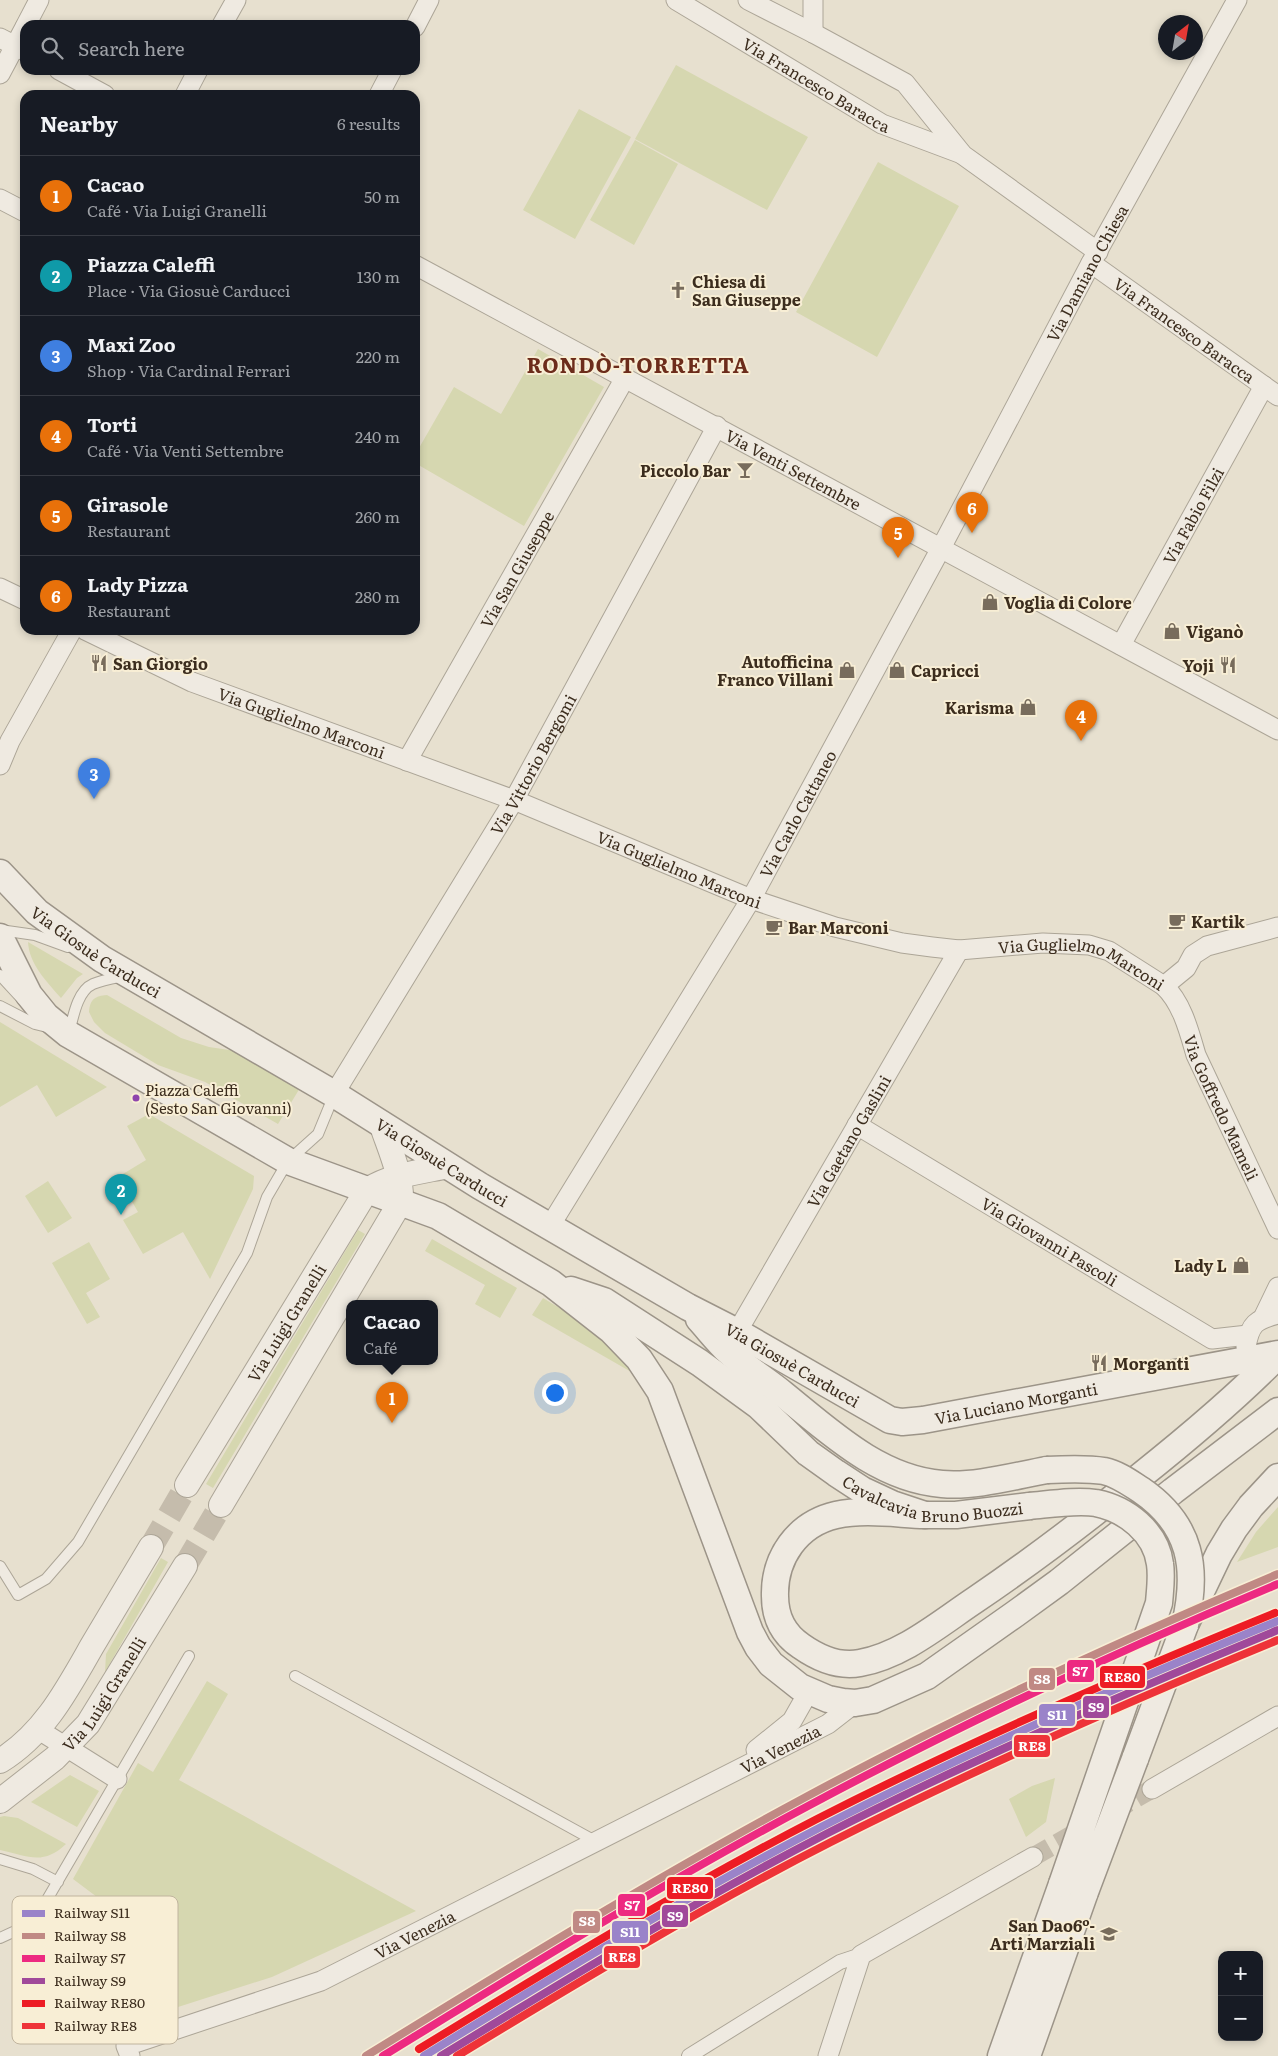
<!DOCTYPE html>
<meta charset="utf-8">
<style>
:root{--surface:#171b24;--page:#242831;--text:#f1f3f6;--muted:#9ea1a6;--line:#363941;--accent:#786c5c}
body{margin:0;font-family:Literata,serif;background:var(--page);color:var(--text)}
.controls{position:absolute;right:15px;bottom:15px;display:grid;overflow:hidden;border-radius:10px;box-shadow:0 2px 8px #0003}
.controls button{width:45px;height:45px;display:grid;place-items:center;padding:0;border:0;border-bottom:1px solid var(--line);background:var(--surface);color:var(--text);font:25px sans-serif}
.compass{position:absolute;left:1158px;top:15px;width:45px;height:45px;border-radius:50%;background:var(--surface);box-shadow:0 2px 8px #0003;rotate:31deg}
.you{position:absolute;left:554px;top:1392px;width:18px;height:18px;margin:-12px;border:4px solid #fff;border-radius:50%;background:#1a73e8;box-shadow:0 0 0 8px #1a73e833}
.badge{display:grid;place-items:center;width:32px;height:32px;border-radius:50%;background:var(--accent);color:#fff;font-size:16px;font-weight:700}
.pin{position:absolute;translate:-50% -41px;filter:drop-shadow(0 1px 2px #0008)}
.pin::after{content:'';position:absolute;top:26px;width:18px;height:15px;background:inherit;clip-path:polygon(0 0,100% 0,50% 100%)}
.popup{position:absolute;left:346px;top:1300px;width:92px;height:65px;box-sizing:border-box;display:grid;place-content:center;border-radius:10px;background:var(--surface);filter:drop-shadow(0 1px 4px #0005);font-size:16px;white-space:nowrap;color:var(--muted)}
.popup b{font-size:19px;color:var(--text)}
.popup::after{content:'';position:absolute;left:50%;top:100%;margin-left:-10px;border:10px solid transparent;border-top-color:var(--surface)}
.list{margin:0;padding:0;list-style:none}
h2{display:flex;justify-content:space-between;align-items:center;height:65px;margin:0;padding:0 20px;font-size:21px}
h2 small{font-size:16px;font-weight:400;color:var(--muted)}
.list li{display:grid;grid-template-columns:32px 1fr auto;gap:15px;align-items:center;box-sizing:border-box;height:80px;padding:0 20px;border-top:1px solid var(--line)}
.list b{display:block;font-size:19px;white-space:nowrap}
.list p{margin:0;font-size:16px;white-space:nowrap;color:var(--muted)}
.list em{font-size:16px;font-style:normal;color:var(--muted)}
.icon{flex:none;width:28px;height:28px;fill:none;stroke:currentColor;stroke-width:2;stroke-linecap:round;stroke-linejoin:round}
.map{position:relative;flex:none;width:1278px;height:2056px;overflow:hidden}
.search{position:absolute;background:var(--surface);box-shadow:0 2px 8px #0003;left:20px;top:20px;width:400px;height:55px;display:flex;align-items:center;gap:12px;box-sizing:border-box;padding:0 18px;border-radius:15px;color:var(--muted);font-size:19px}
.panel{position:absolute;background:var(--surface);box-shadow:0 2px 8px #0003;left:20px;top:90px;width:400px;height:545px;border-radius:15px}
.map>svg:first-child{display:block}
</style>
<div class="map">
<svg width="1278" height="2056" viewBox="0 0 1278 2056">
<rect width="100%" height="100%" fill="#e7e0cf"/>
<!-- green -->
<path fill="#d6d7b0" d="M676 65 808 137 767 210 635 139Z
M579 109 631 137 575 239 523 210Z
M635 140 678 164 634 245 590 220Z
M878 162 959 206 877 357 796 312Z
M538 349 604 387 524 526 415 463V455L454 387 501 414Z
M28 942 83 974 77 978 61 998C47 982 29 964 28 942Z
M107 995 181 1038 209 1047 236 1051 300 1088 278 1124 205 1082 158 1065 105 1033 94 1022 89 1012C90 999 95 996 107 995Z
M0 1022 107 1087 56 1117 37 1085 0 1107Z
M149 1114 254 1176 253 1189 210 1279 183 1232 143 1254 123 1220 138 1212 118 1177 146 1160 127 1126Z
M48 1181 72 1218 48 1233 25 1196Z
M358 1230 365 1234 213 1488 206 1484Z
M432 1239 517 1288 500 1318 475 1304 485 1285 425 1251Z
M89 1242 110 1279 86 1293 100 1317 87 1324 52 1263Z
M543 1298 586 1324 610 1345 633 1373 532 1315Z
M1278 1507V1547L1237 1562 1256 1532Z
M161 1558 168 1562 105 1672 106 1654Z
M207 1681 228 1694 179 1780 416 1911 272 1977 150 2016 143 1915 105 1903 73 1879 138 1763 153 1772Z
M70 1775 99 1791 77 1827 31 1802Z
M1055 1778 1046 1822 1026 1837 1009 1799 1032 1786Z
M4 1816 18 1818 66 1844C43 1866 28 1856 0 1850V1817Z
M60 1900 84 1919 48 1923Z"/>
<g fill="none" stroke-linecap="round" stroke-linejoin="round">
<!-- minor-tunnel -->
<path stroke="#c5bcac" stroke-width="19" stroke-dasharray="19 9" stroke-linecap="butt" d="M1112 1812 1152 1789
M1033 1857 1084 1828"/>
<!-- tertiary-tunnel -->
<path stroke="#c5bcac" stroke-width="24" stroke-dasharray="24 12" stroke-linecap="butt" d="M151 1547 187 1485
M185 1566 221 1505"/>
<!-- service casing -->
<g stroke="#aca597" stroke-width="12">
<path id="service" d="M0 930 35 935 68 947
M0 975 22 999
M0 1006 35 1024 47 1027
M69 1033C73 1018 77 991 93 984 102 980 114 978 124 976
M0 1566 18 1595 46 1579 78 1542 247 1253 267 1197 288 1161 318 1134 334 1095
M295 1676 595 1841
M0 1859 33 1869 58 1882
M0 1938 24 1927 41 1910 189 1656"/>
</g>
<!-- pedestrian casing -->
<g stroke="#aca597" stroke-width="16">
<path id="pedestrian" d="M689 2056 840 1962 861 1955"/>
</g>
<!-- minor casing -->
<g stroke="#aca597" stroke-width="21">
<g id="minor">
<path id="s1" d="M676 0 882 124 962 154"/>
<path d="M748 0 813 33 905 83 963 155 1098 252"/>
<path d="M813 0V33"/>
<path d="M26 25 39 0"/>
<path d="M222 25 236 0"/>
<path d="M415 27 429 0"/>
<path d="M0 38 25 51"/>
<path d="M59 70 105 95"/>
<path d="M0 74 25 27"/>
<path d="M185 95 198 70"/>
<path d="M379 95 392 70"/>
<path d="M0 199 25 212"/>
<path id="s2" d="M1091 263 1278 396"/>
<path id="s3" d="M415 265 1278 730"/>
<path d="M0 588 25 600"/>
<path id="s4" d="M85 630 192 682 514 800 751 899 835 927 902 943 932 947 959 950 1043 943 1089 945 1109 951 1164 986 1186 968 1193 955 1207 946 1278 927"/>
<path id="s5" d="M1121 645 1264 386"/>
<path id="s6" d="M407 761 625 378"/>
<path d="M0 765 10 741 72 630"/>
<path id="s7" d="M1164 986C1182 1003 1189 1031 1196 1055L1278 1229"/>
<path id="s8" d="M334 1094 514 800 717 426"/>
<path id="s9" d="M857 1125 1212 1339 1248 1335"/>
<path id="s10" d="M550 1226 751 899 941 548 1091 263 1237 0"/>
<path d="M1263 1318 1278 1287"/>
<path id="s11" d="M737 1332 959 950"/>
<path d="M1246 1347C1250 1323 1256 1320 1278 1314"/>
<path d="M39 1730 117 1779"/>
<path d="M756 1750 792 1721 809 1691"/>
<path d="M1152 1789 1278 1716"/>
<path id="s12" d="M130 2056 126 2046 321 1981 828 1724 855 1703"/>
<path d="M828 2056 861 1955 1033 1857"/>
</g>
</g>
<!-- tertiary casing -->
<g stroke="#aca597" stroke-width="26">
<g id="tertiary">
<path id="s13" d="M187 1485 367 1190C393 1174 420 1172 449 1166"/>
<path d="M221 1505 401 1201C402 1174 389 1148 381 1123"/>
<path d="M0 1761C44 1734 67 1690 92 1646 112 1613 131 1580 151 1547"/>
<path id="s14" d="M0 1801 55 1758 88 1724 185 1566"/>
</g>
</g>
<!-- secondary casing -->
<g stroke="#9c9488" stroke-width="29">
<g id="secondary">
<path id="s15" d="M0 873 37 912 102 959 334 1094 480 1186 688 1307 737 1332 890 1420 902 1422 923 1420 1278 1354"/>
<path d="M0 937 29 995 46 1016 68 1034 288 1161 438 1216 551 1283 611 1330 639 1359 660 1391 750 1632 758 1647 771 1664 800 1687 828 1699 843 1702 855 1703 873 1700 927 1676 1015 1614 1059 1582 1173 1491 1278 1411"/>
<path id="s16" d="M571 1290 604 1301 700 1363 759 1406 808 1453 836 1473 862 1490 892 1504 925 1515H956L1030 1506"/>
<path d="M699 1319C709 1330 718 1342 729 1352 746 1368 766 1380 783 1394 830 1432 879 1479 942 1484 975 1487 1014 1476 1047 1470"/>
<path d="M925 1515C896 1514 864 1509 836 1515 797 1524 774 1558 775 1596 775 1617 783 1634 801 1646 818 1658 839 1667 860 1663 903 1655 939 1624 975 1600 1031 1562 1085 1521 1138 1478 1187 1439 1234 1400 1278 1355"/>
<path d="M1135 1759 1185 1625 1219 1554 1234 1529 1251 1506 1278 1477"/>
<path d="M1001 2056 1062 1884"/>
<path d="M1027 2056 1085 1892"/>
</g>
</g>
<!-- service -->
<use href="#service" stroke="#efeae1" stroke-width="10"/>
<!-- pedestrian -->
<use href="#pedestrian" stroke="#efeae1" stroke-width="14"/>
<!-- minor -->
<use href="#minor" stroke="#efeae1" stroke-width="19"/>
<!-- tertiary -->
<use href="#tertiary" stroke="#efeae1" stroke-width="24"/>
<!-- secondary -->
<use href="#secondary" stroke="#efeae1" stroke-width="26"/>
<!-- secondary-bridge casing -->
<g stroke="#9c9488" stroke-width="29" stroke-linecap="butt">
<path id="secondary-bridge" d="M1047 1470C1066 1469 1086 1468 1104 1471 1118 1474 1130 1483 1141 1490 1192 1525 1198 1569 1185 1625
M1030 1506C1051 1504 1076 1500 1096 1503 1126 1509 1156 1532 1160 1564 1162 1577 1160 1590 1159 1603L1062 1884
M1085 1892 1135 1759"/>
</g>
<!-- secondary-bridge -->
<use href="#secondary-bridge" stroke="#efeae1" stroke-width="26"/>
<!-- rail-1 casing -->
<g stroke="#f8eed5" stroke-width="11">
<path id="rail-1" d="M424 2056C554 1976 685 1897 821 1827 970 1751 1123 1684 1278 1621"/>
</g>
<!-- rail-2 casing -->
<g stroke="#f8eed5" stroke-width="11">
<path id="rail-2" d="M366 2056C510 1967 655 1878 804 1798 958 1715 1117 1642 1278 1574"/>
</g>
<!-- rail-3 casing -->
<g stroke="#f8eed5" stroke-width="11">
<path id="rail-3" d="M383 2056C523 1970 663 1883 808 1806 961 1724 1118 1651 1278 1584"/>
</g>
<!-- rail-4 casing -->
<g stroke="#f8eed5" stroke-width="11">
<path id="rail-4" d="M441 2056C567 1979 694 1902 826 1834 973 1759 1125 1693 1278 1630"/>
</g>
<!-- rail-5 casing -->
<g stroke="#f8eed5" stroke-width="11">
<path id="rail-5" d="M419 2049C550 1969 681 1889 817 1819 966 1743 1120 1676 1275 1613"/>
</g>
<!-- rail-6 casing -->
<g stroke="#f8eed5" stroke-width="11">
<path id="rail-6" d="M457 2056C580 1981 703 1907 831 1842 977 1768 1127 1702 1278 1640"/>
</g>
<!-- rail-1 -->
<use href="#rail-1" stroke="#9a83c9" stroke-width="8"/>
<!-- rail-2 -->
<use href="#rail-2" stroke="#c08984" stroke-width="8"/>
<!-- rail-3 -->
<use href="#rail-3" stroke="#ed2a81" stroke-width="8"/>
<!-- rail-4 -->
<use href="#rail-4" stroke="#a0499a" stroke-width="8"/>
<!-- rail-5 -->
<use href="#rail-5" stroke="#ed1c24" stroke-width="8"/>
<!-- rail-6 -->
<use href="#rail-6" stroke="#ee3338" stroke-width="8"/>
</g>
<!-- icons -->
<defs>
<g id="church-bare" transform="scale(1.35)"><path d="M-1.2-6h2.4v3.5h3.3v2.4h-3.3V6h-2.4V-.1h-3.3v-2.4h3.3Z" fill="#786c5c" stroke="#f8eed5" stroke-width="2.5" paint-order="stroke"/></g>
<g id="bar-bare" transform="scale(1.35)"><path d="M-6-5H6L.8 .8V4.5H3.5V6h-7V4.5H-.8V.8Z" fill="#786c5c" stroke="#f8eed5" stroke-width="2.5" paint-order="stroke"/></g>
<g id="shop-bare" transform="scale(1.35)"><path d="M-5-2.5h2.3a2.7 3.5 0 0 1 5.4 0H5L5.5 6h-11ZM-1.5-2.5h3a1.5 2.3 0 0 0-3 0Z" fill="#786c5c" stroke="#f8eed5" stroke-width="2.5" paint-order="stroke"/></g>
<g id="restaurant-bare" transform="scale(1.35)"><path d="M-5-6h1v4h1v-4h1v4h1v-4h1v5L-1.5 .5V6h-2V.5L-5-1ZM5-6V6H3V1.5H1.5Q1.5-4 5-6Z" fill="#786c5c" stroke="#f8eed5" stroke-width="2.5" paint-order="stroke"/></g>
<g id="cafe-bare" transform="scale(1.35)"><path d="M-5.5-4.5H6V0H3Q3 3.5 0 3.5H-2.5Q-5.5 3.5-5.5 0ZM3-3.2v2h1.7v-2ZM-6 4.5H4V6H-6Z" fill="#786c5c" stroke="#f8eed5" stroke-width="2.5" paint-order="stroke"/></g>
<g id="school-bare" transform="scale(1.35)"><path d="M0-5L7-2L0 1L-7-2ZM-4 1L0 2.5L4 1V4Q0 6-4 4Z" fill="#786c5c" stroke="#f8eed5" stroke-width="2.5" paint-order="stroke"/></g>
</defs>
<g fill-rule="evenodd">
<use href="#church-bare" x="678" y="290"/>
<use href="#bar-bare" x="745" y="470"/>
<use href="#shop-bare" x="990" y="602"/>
<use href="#shop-bare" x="1172" y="631"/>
<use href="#restaurant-bare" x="99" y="663"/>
<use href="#restaurant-bare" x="1228" y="665"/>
<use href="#shop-bare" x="847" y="670"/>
<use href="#shop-bare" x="897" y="670"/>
<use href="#shop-bare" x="1028" y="707"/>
<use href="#cafe-bare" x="1177" y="921"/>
<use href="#cafe-bare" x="774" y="927"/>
<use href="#shop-bare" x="1241" y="1265"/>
<use href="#restaurant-bare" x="1099" y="1363"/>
<use href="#school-bare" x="1109" y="1934"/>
</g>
<!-- markers -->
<circle fill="#8e44ad" stroke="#f8eed5" stroke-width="2" cx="136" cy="1098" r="4.5"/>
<g text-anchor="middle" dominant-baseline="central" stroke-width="4" stroke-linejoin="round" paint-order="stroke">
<!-- bus labels -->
<g font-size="15" fill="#3c2d1e" stroke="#f8eed5" text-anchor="start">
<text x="145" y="1089">Piazza Caleffi<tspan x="145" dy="18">(Sesto San Giovanni)</tspan></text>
</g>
<!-- street labels -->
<g font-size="16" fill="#3c2d1e" stroke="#f8eed5">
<text stroke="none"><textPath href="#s1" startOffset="164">Via Francesco Baracca</textPath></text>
<text stroke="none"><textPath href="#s10" startOffset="1094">Via Damiano Chiesa</textPath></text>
<text stroke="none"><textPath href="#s2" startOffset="115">Via Francesco Baracca</textPath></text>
<text stroke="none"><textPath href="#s3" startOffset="430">Via Venti Settembre</textPath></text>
<text stroke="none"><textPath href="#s5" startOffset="148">Via Fabio Filzi</textPath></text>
<text stroke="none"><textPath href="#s6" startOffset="221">Via San Giuseppe</textPath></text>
<text stroke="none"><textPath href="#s4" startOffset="236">Via Guglielmo Marconi</textPath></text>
<text stroke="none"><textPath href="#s8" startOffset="385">Via Vittorio Bergomi</textPath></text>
<text stroke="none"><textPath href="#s10" startOffset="481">Via Carlo Cattaneo</textPath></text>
<text stroke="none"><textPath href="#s4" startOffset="641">Via Guglielmo Marconi</textPath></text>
<text stroke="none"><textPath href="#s15" startOffset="125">Via Giosuè Carducci</textPath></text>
<text stroke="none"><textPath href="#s4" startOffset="1061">Via Guglielmo Marconi</textPath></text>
<text stroke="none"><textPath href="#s7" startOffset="135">Via Goffredo Mameli</textPath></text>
<text stroke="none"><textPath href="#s11" startOffset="221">Via Gaetano Gaslini</textPath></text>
<text stroke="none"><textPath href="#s15" startOffset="530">Via Giosuè Carducci</textPath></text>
<text stroke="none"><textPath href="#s9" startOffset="225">Via Giovanni Pascoli</textPath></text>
<text stroke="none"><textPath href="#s13" startOffset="190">Via Luigi Granelli</textPath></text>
<text stroke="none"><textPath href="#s15" startOffset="935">Via Giosuè Carducci</textPath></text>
<text stroke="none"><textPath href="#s15" startOffset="1175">Via Luciano Morganti</textPath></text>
<text stroke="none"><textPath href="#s16" startOffset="428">Cavalcavia Bruno Buozzi</textPath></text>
<text stroke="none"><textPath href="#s14" startOffset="151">Via Luigi Granelli</textPath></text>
<text stroke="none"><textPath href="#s12" startOffset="731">Via Venezia</textPath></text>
<text stroke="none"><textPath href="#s12" startOffset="321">Via Venezia</textPath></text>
</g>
<!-- poi labels -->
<g font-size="16" font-weight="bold" fill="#3c2d1e" stroke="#f8eed5" text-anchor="start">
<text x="692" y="281">Chiesa di<tspan x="692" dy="18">San Giuseppe</tspan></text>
<text x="731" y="470" text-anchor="end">Piccolo Bar</text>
<text x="1004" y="602">Voglia di Colore</text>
<text x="1186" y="631">Viganò</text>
<text x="833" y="661" text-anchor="end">Autofficina<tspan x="833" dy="18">Franco Villani</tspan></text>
<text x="113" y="663">San Giorgio</text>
<text x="1214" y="665" text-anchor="end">Yoji</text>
<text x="911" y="670">Capricci</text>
<text x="1014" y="707" text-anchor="end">Karisma</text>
<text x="1191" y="921">Kartik</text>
<text x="788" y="927">Bar Marconi</text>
<text x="1227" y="1265" text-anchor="end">Lady L</text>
<text x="1113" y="1363">Morganti</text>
<text x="1095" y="1925" text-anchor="end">San Dao6º-<tspan x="1095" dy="18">Arti Marziali</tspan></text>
</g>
<!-- district labels -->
<g font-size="21" font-weight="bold" letter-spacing="1" fill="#6c2c1b" stroke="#f8eed5">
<text x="638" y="363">RONDÒ-TORRETTA</text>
</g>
</g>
<!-- legend -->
<rect x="12" y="1896" width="166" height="148" rx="8" fill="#f8eed5" stroke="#c0b49e" stroke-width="1"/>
<rect x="22" y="1910" width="23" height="7" fill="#9a83c9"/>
<rect x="22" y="1933" width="23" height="6" fill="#c08984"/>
<rect x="22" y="1955" width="23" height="7" fill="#ed2a81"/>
<rect x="22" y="1978" width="23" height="6" fill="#a0499a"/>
<rect x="22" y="2000" width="23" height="7" fill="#ed1c24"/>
<rect x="22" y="2023" width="23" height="6" fill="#ee3338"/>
<g font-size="14" fill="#3c2d1e">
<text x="54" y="1918">Railway S11</text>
<text x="54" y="1941">Railway S8</text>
<text x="54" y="1963">Railway S7</text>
<text x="54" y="1986">Railway S9</text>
<text x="54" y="2008">Railway RE80</text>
<text x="54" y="2031">Railway RE8</text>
</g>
<g stroke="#f8eed5" stroke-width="2">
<rect x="1066" y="1659" width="29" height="24" rx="5" fill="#ed2a81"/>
<rect x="1099" y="1665" width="47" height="24" rx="5" fill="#ed1c24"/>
<rect x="1028" y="1667" width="28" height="24" rx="5" fill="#c08984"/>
<rect x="1082" y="1695" width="28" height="24" rx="5" fill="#a0499a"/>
<rect x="1038" y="1703" width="38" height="24" rx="5" fill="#9a83c9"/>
<rect x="1013" y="1734" width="38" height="24" rx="5" fill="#ee3338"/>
<rect x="666" y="1876" width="48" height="24" rx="5" fill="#ed1c24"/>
<rect x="617" y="1893" width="29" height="24" rx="5" fill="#ed2a81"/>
<rect x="661" y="1904" width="28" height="24" rx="5" fill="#a0499a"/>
<rect x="572" y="1910" width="29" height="24" rx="5" fill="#c08984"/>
<rect x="611" y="1920" width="38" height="24" rx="5" fill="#9a83c9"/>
<rect x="603" y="1945" width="38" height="24" rx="5" fill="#ee3338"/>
</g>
<g font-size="14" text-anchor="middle" font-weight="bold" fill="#fff">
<text x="1080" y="1676">S7</text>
<text x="1122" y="1682">RE80</text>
<text x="1042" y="1684">S8</text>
<text x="1096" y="1712">S9</text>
<text x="1057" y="1720">S11</text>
<text x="1032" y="1751">RE8</text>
<text x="690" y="1893">RE80</text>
<text x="632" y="1910">S7</text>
<text x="675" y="1921">S9</text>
<text x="587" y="1926">S8</text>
<text x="630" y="1937">S11</text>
<text x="622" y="1962">RE8</text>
</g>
</svg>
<div class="controls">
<button>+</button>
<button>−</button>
</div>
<svg class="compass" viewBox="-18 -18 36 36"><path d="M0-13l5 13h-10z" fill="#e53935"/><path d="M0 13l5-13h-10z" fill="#9ea1a6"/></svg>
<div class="you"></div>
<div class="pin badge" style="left:392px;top:1423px;background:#e8710a">1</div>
<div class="popup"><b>Cacao</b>Café</div>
<div class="pin badge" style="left:121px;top:1215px;background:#0f9aa8">2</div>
<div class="pin badge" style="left:94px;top:799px;background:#3f7fe0">3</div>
<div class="pin badge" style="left:1081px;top:741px;background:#e8710a">4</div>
<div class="pin badge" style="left:898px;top:558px;background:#e8710a">5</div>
<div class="pin badge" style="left:972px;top:533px;background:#e8710a">6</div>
<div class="search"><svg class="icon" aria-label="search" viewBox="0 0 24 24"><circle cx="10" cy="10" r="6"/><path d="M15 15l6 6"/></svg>Search here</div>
<section class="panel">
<h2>Nearby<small>6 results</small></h2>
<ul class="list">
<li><span class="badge" style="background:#e8710a">1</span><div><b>Cacao</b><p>Café · Via Luigi Granelli</p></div><em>50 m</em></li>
<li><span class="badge" style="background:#0f9aa8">2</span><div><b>Piazza Caleffi</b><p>Place · Via Giosuè Carducci</p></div><em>130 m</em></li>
<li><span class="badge" style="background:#3f7fe0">3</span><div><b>Maxi Zoo</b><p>Shop · Via Cardinal Ferrari</p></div><em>220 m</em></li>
<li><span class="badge" style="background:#e8710a">4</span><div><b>Torti</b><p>Café · Via Venti Settembre</p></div><em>240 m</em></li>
<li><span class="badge" style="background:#e8710a">5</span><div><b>Girasole</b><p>Restaurant</p></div><em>260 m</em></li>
<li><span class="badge" style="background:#e8710a">6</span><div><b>Lady Pizza</b><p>Restaurant</p></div><em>280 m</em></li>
</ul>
</section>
</div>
